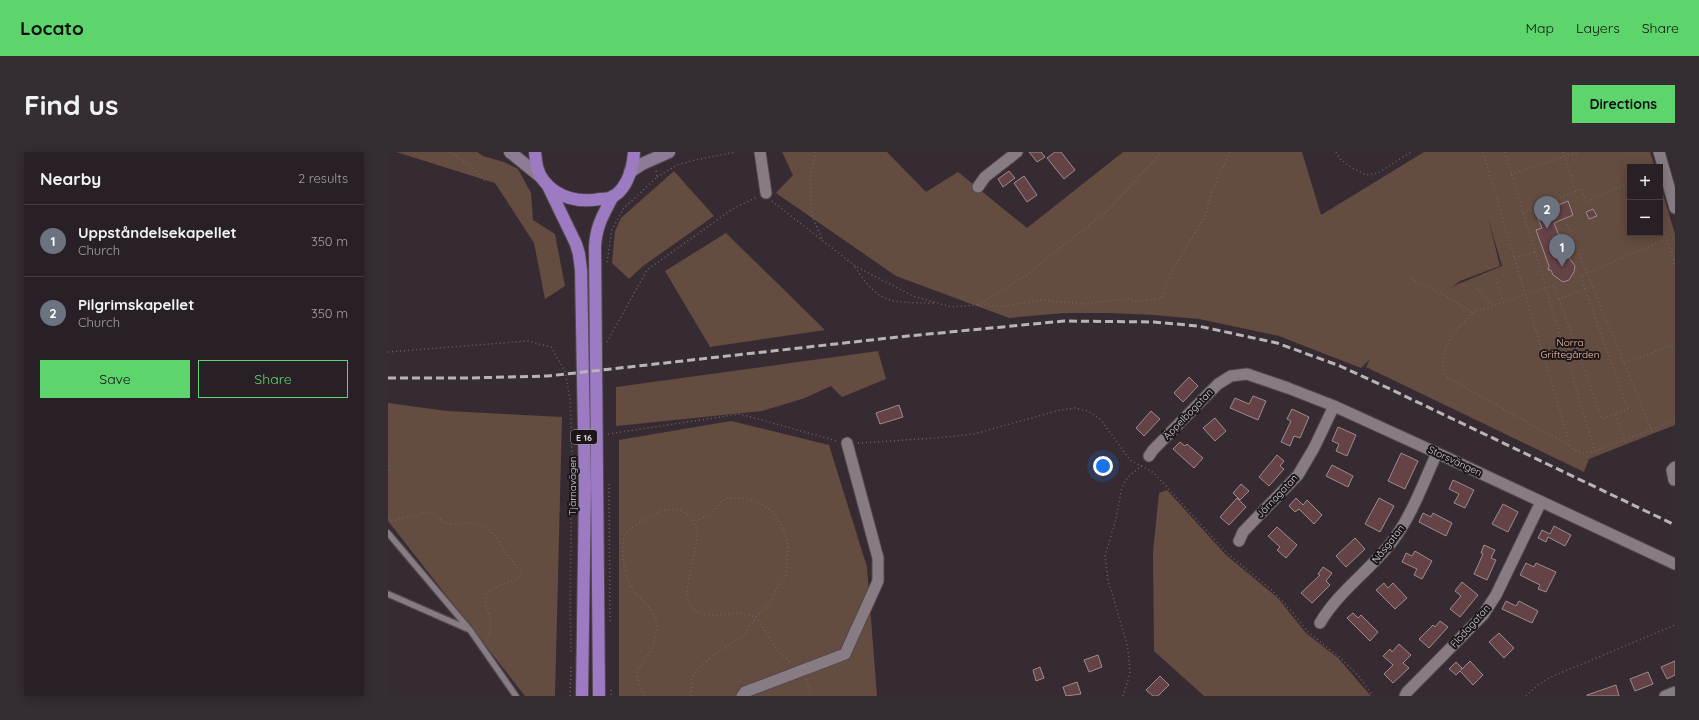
<!DOCTYPE html>
<meta charset="utf-8">
<style>
:root{--surface:#282026;--page:#342d32;--text:#f1f3f6;--muted:#a5a3a7;--line:#443e43;--accent:#5dd56c}
body{margin:0;font-family:Quicksand,sans-serif;background:var(--page);color:var(--text)}
.controls{position:absolute;right:12px;top:12px;display:grid;overflow:hidden;border-radius:0px;box-shadow:0 2px 10px #0003}
.controls button{width:36px;height:36px;display:grid;place-items:center;padding:0;border:0;border-bottom:1px solid var(--line);background:var(--surface);color:var(--text);font:20px sans-serif}
.you{position:absolute;left:715px;top:314px;width:14px;height:14px;margin:-10px;border:3px solid #fff;border-radius:50%;background:#1a73e8;box-shadow:0 0 0 6px #1a73e833}
.badge{display:grid;place-items:center;width:26px;height:26px;border-radius:50%;background:var(--accent);color:#fff;font-size:13px;font-weight:700}
.pin{position:absolute;translate:-50% -33px;filter:drop-shadow(0 1px 2px #0008)}
.pin::after{content:'';position:absolute;top:21px;width:14px;height:12px;background:inherit;clip-path:polygon(0 0,100% 0,50% 100%)}
.list{margin:0;padding:0;list-style:none}
h2{display:flex;justify-content:space-between;align-items:center;height:52px;margin:0;padding:0 16px;font-size:17px}
h2 small{font-size:13px;font-weight:400;color:var(--muted)}
.list li{display:grid;grid-template-columns:26px 1fr auto;gap:12px;align-items:center;box-sizing:border-box;height:72px;padding:0 16px;border-top:1px solid var(--line)}
.list b{display:block;font-size:15px;white-space:nowrap}
.list p{margin:0;font-size:13px;white-space:nowrap;color:var(--muted)}
.list em{font-size:13px;font-style:normal;color:var(--muted)}
.actions{display:flex;gap:8px;padding:12px 16px}
.actions a{flex:1;padding:9px 0;border:1px solid var(--accent);border-radius:0px;text-align:center;font-size:14px;color:var(--accent)}
.actions .main{background:var(--accent);color:#111}
.map{position:relative;flex:none;width:1287px;height:544px;overflow:hidden;border-radius:0px}
header{display:flex;align-items:center;gap:24px;box-sizing:border-box;height:56px;padding:0 20px;background:var(--accent);color:#111}
header strong{font-size:19px}
nav{display:flex;gap:22px;margin-inline-start:auto;font-size:14px}
.intro{display:flex;align-items:center;justify-content:space-between;box-sizing:border-box;height:96px;padding:0 24px}
h1{margin:0;font-size:28px}
.button{padding:10px 18px;border-radius:0px;background:var(--accent);color:#111;font-size:14px;font-weight:700}
main{display:flex;gap:24px;padding:0 24px}
aside{flex:1;background:var(--surface);border-radius:0px;box-shadow:0 2px 10px #0003}
.map>svg:first-child{display:block}
</style>
<header>
<strong>Locato</strong>
<nav><a>Map</a><a>Layers</a><a>Share</a></nav>
</header>
<div class="intro"><h1>Find us</h1><a class="button">Directions</a></div>
<main>
<aside>
<h2>Nearby<small>2 results</small></h2>
<ul class="list">
<li><span class="badge" style="background:#6b7280">1</span><div><b>Uppståndelsekapellet</b><p>Church</p></div><em>350 m</em></li>
<li><span class="badge" style="background:#6b7280">2</span><div><b>Pilgrimskapellet</b><p>Church</p></div><em>350 m</em></li>
</ul>
<div class="actions"><a class="main">Save</a><a>Share</a></div>
</aside>
<div class="map">
<svg width="1287" height="544" viewBox="0 0 1287 544">
<rect width="100%" height="100%" fill="#362b32"/>
<!-- green -->
<path fill="#644c40" fill-rule="evenodd" d="M8 0H89L95 4 116 10 130 17 143 41 145 68 167 82 177 134 157 147 146 91 107 31Z
M394 0H499L538 40 570 20 639 76 735 0H914L933 63 1036 0H1262L1266 12 1261 15H1242V81H1272V32L1287 82V273L1201 307 1196 320 978 215 982 207 973 216 891 184 811 167 766 163 722 161H676L621 166 508 124 388 41 405 23ZM1100 66 1114 114 1070 132 1063 136 1072 129 1112 114Z
M286 19 326 64 255 114 241 127 224 111 227 79 233 66Z
M338 81 437 178 322 195 277 119Z
M490 199 498 227 454 245 443 234 417 246 374 259 228 274V235Z
M0 251 59 259 174 265 167 544H137L0 369Z
M343 269 441 293 479 415 489 544H231V288Z
M779 338 838 403 889 445 918 481 950 506 983 544H816L766 499 765 400 771 341Z"/>
<!-- building -->
<path fill="#654246" stroke="#9c8c8e" d="M641 0H653L657 5 649 10Z
M667 0H673L687 18 676 27 659 6Z
M621 19 627 26 615 35 610 27Z
M636 24 649 43 639 50 626 31Z
M1180 49 1185 63 1166 71 1178 102 1187 114 1186 120 1181 128 1175 130 1165 123 1163 118H1160L1161 114 1148 78 1154 76 1148 62Z
M1205 57 1209 64 1201 67 1198 60Z
M801 225 810 234 795 250 786 241Z
M865 244 878 249 870 268 842 256 847 246 861 252Z
M511 253 515 265 492 272 488 261Z
M904 257 921 265 912 286 906 284 902 294 893 290 903 269 899 267Z
M763 259 772 267 756 284 748 276Z
M827 266 838 279 827 289 815 276Z
M950 275 968 283 959 304 948 299 951 292 944 289Z
M792 290 797 294 799 292 815 306 806 316 785 297Z
M1013 301 1030 309 1017 337 1000 329Z
M889 303 896 309 892 314 896 317 881 334 871 325Z
M944 313 965 324 960 335 938 324Z
M1065 328 1086 338 1077 356 1066 351 1071 342 1061 337Z
M853 332 861 339 852 348 845 341Z
M849 346 858 355 841 373 832 365Z
M908 346 915 353 919 348 934 363 926 372 911 357 907 360 901 354Z
M991 346 1006 354 992 380 977 372Z
M1115 352 1130 360 1120 380 1104 372Z
M1035 361 1043 365 1045 361 1064 371 1058 384 1031 370Z
M1166 374 1183 383 1177 394 1160 385 1158 390 1150 386 1154 378 1162 382Z
M889 375 909 393 898 406 889 398 892 395 880 384Z
M967 386 977 397 958 415 948 404Z
M1096 393 1107 398 1103 406 1108 408 1099 428 1086 422 1095 402 1093 401Z
M1027 399 1044 409 1034 427 1026 423 1029 417 1014 410 1018 401 1024 404Z
M1138 411 1146 415 1148 411 1168 420 1158 440 1150 437 1152 433 1132 423Z
M935 415 944 421 938 429 942 433 924 451 913 441 932 423 930 422Z
M1074 430 1090 443 1072 465 1062 457 1073 444 1067 439Z
M996 431 1000 436 1005 431 1019 446 1007 457 988 438Z
M1118 449 1128 454 1131 449 1150 459 1144 471 1114 457Z
M965 461 970 466 973 463 990 480 982 489 959 466Z
M1052 469 1060 475 1041 496 1031 487 1045 473 1047 475Z
M1111 481 1126 496 1116 506 1101 490Z
M1011 492 1023 503 1015 511 1021 516 1005 531 996 522 1005 513 995 504 1002 497 1004 500Z
M710 503 714 515 701 520 696 508Z
M1082 509 1095 523 1085 533 1072 519 1068 523 1061 517 1068 510 1074 516 1073 518Z
M1287 509V523L1279 527 1273 515Z
M652 515 656 526 648 529 645 518Z
M1260 520 1265 532 1247 539 1242 527Z
M772 524 781 533 770 544H765L758 538Z
M689 530 693 542 678 544 675 535Z
M1228 533 1231 544H1199V543Z"/>
<g fill="none" stroke-linecap="round" stroke-linejoin="round">
<!-- lane casing -->
<g stroke="#52494f" stroke-width="8">
<path id="lane" d="M0 381 82 478 128 544
M0 442 80 477"/>
</g>
<!-- street casing -->
<g stroke="#52494f" stroke-width="13">
<path id="street" d="M372 0 378 41
M1271 0 1287 56
M590 35 597 25 629 0
M761 304 765 298 830 232 843 224 859 222 900 236 946 254 1049 301 1287 412
M1286 328 1284 318 1287 315
M851 389 855 380 910 323 926 296 946 254
M932 471C950 440 981 419 1003 391 1024 364 1035 331 1049 301
M354 544 357 540 457 502 490 429V406L459 291
M1017 544 1019 540 1095 463 1108 443 1153 350
M1277 544 1287 540"/>
</g>
<!-- secondary casing -->
<g stroke="#52494f" stroke-width="14">
<path id="secondary" d="M122 0 153 25
M242 20 254 12 281 0"/>
</g>
<!-- highway casing -->
<g stroke="#52494f" stroke-width="14">
<path id="highway" d="M147 0C148 10 149 21 156 29 169 46 192 51 212 47 216 47 223 46 226 44 240 35 245 15 246 0
M160 34 188 92 191 102 193 118 197 335 194 544
M211 544 207 95C208 74 215 63 225 44"/>
</g>
<!-- path -->
<path stroke="#6d6369" stroke-width="1.5" stroke-dasharray="1 3" stroke-linecap="butt" d="M62 0 84 15 97 29
M428 0 422 26 424 64 435 89
M948 0 952 7 964 16 978 23 990 21 1023 0
M1095 0 1182 293
M1117 0 1207 299
M1175 0 1188 39
M1123 22 1191 0
M269 25 289 13 307 8 348 0
M384 49 467 114 525 144 563 155 590 153 619 154 652 148 697 152 716 149 743 147 748 149 773 147 781 124 817 64 823 42 842 0
M1135 61 1193 37 1198 49 1242 31
M1272 65 1287 114
M1179 72 1265 282
M1126 106 1147 100
M219 110 224 78 235 57 269 25 268 18
M467 115C492 154 503 150 546 151
M1023 127 1060 145 1084 161
M1108 127 1115 150
M1089 136 1104 153
M1197 137 1192 124 1279 87
M1171 147 1166 133 1084 161 1064 183 1057 198 1055 217 1059 225 1182 294 1186 298 1195 301 1207 299 1287 269
M590 153 637 124 720 58 774 0
M219 190 259 118 346 56 369 45
M0 200 140 189 163 195 177 219 182 247 184 301 182 455 183 500
M1237 211 1287 192
M1227 262 1214 267 1171 147 1197 137 1240 257 1227 262 1238 293
M220 282 352 262 449 289
M470 291 548 286 586 282 672 258 687 256 700 259 713 268 742 308 766 321 840 402 885 439 905 461 920 480 951 505 970 523 985 544
M0 310 2 312 0 321
M221 332 222 470
M0 366 5 369 38 360 46 362 57 371 71 373 80 371 97 374 111 388 114 396 133 420 132 425C122 431 110 432 101 440 93 449 101 458 102 467 104 474 100 482 99 489
M418 527 423 544
M223 538V544
M182 544 183 514
M256 544C254 537 247 526 250 518 251 515 255 511 257 508 263 499 267 491 268 481 268 477 270 472 268 469 262 452 254 450 245 438 236 427 229 388 241 378 254 369 275 352 293 359 333 376 281 439 307 458 320 467 333 462 348 461 354 461 362 464 368 465L389 498 403 511
M303 544 304 525 313 514 324 504 356 483 368 465 383 450 390 433 398 425 400 392 395 376 385 360 372 351 354 346H340L334 349 324 362 307 369
M735 544 742 521 741 507 739 492 720 428 717 404 728 367 734 335 740 325 756 312
M1138 544 1151 532 1163 525 1287 473"/>
<!-- lane -->
<use href="#lane" stroke="#887c84" stroke-width="5.5"/>
<!-- street -->
<use href="#street" stroke="#887c84" stroke-width="11"/>
<!-- secondary -->
<use href="#secondary" stroke="#8e7c97" stroke-width="12"/>
<!-- highway -->
<use href="#highway" stroke="#9d7bc2" stroke-width="12"/>
<!-- rail -->
<path stroke="#bab3b8" stroke-width="3" stroke-dasharray="8 4" stroke-linecap="butt" d="M0 226H80L160 224 510 185 676 169 766 170 810 174 889 191 952 214 1002 237 1287 373"/>
</g>
<g text-anchor="middle" dominant-baseline="central" stroke-width="4" stroke-linejoin="round" paint-order="stroke">
<!-- shield labels -->
<rect fill="#1a1619" stroke="#a09a9f" stroke-width="1" x="183" y="278" width="26" height="14" rx="3"/>
<g font-size="9" font-weight="bold" fill="#dad3d8">
<text x="196" y="285">E 16</text>
</g>
<!-- park labels -->
<g font-size="10" fill="#fbc0a5" stroke="#1a1619">
<text x="1182" y="190">Norra<tspan x="1182" dy="12">Griftegården</tspan></text>
</g>
<!-- street labels -->
<g font-size="10" fill="#dad3d8" stroke="#1a1619">
<text transform="translate(800 262) rotate(-46)">Äppelbogatan</text>
<text transform="translate(1067 309) rotate(25)">Storsvängen</text>
<text transform="translate(184 334) rotate(-90)">Tjärnavägen</text>
<text transform="translate(889 344) rotate(-47)">Järnagatan</text>
<text transform="translate(1000 392) rotate(-52)">Nåsgatan</text>
<text transform="translate(1082 474) rotate(-48)">Flodagatan</text>
</g>
</g>
</svg>
<div class="controls">
<button>+</button>
<button>−</button>
</div>
<div class="you"></div>
<div class="pin badge" style="left:1174px;top:115px;background:#6b7280">1</div>
<div class="pin badge" style="left:1159px;top:77px;background:#6b7280">2</div>
</div>
</main>
